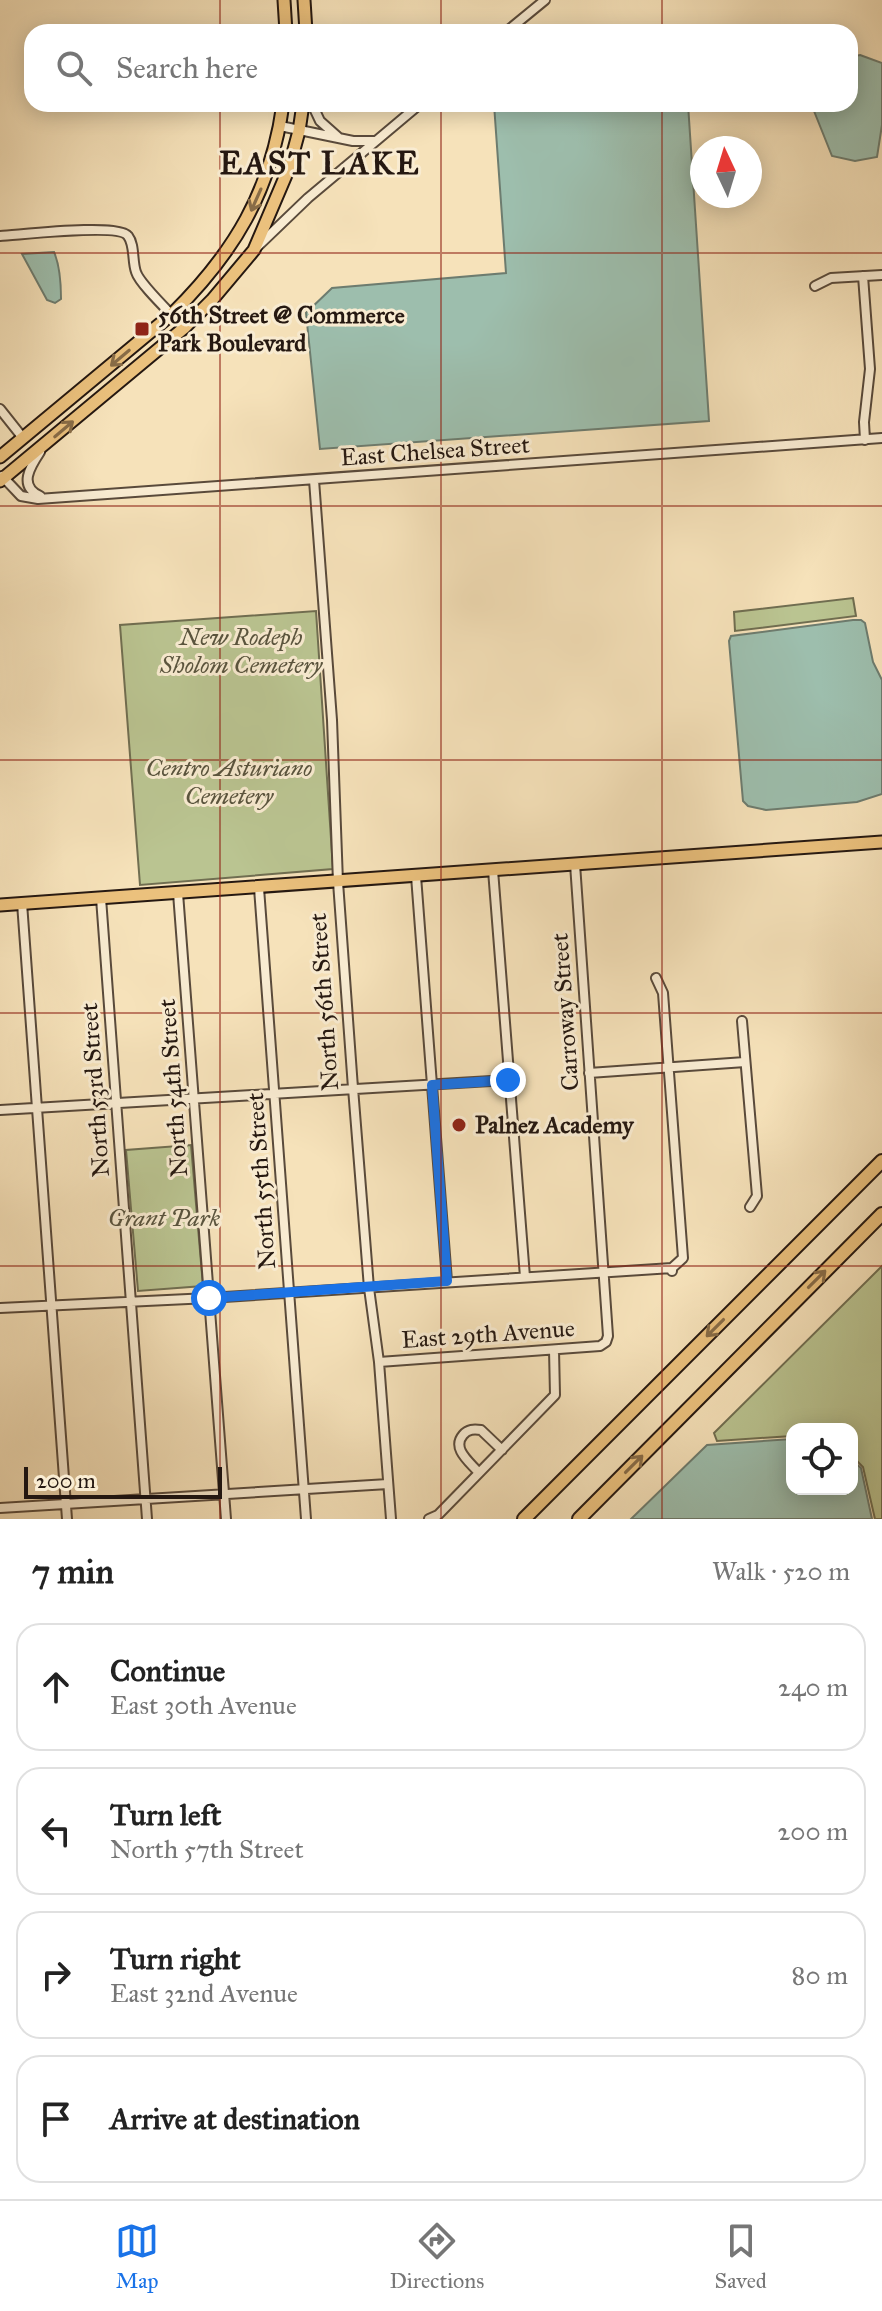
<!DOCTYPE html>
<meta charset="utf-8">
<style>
:root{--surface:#fff;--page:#f2f2f2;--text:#222;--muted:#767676;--line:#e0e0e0;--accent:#1a73e8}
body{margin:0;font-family:"IM FELL Great Primer",serif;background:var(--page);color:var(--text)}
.controls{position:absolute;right:24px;bottom:24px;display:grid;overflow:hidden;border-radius:16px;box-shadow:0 4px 20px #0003}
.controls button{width:72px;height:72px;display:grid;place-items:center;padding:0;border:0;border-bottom:2px solid var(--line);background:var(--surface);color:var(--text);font:40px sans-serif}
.compass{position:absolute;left:690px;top:136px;width:72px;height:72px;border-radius:50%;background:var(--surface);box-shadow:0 4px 20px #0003;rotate:356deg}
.scale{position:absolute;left:24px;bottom:20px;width:198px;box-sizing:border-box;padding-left:8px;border:4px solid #251811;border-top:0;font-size:22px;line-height:28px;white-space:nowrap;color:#251811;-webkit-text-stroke:6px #f9ecd2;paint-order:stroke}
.stop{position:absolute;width:24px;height:24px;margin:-18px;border:6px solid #1a73e8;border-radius:50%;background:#fff}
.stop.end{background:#1a73e8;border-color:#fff;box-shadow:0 2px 8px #0008}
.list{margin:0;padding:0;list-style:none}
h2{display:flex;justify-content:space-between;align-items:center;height:104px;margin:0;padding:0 32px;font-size:34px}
h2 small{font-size:26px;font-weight:400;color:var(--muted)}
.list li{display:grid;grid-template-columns:52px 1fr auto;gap:24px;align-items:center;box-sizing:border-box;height:128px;margin:0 16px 16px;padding:0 16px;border:2px solid var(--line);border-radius:24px}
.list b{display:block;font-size:30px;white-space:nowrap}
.list p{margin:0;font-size:26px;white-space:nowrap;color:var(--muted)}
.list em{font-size:26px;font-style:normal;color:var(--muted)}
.icon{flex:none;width:44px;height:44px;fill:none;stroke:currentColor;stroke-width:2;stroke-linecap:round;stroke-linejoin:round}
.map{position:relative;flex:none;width:882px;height:1519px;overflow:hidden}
.search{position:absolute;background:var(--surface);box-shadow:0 4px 20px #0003;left:24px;right:24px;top:24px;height:88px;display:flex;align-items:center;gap:20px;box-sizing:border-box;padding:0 28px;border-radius:24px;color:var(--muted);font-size:30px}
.sheet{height:680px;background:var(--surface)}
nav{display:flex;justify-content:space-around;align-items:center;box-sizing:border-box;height:112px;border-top:2px solid var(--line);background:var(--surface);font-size:22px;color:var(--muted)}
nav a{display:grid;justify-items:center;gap:4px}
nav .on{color:var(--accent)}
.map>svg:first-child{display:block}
</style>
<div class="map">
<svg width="882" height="1519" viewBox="0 0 882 1519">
<rect width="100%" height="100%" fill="#f6e2ba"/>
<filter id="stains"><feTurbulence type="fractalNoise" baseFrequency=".0025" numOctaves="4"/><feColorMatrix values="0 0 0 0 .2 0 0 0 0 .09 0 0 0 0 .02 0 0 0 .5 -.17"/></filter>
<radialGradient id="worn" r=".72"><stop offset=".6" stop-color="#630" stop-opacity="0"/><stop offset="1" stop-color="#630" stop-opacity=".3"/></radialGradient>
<!-- green -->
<path fill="#bac491" stroke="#706e51" stroke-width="2" d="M853 598 856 616 735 631 734 612Z
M316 611 333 869 140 885 120 625Z
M191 1145 203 1286 138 1291 126 1150Z
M882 1266V1519H875L863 1467 852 1456V1429H792V1436L717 1441 714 1433Z"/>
<!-- water -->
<path fill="#9dbead" stroke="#6d7c6f" stroke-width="2" d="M860 55 882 63V125L877 157 855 161 832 156 812 106 850 104V57Z
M494 104H688L709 421 320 449 306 313 332 288 506 273Z
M54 252C60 266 61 283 61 299L55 303 47 300 22 254Z
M853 620H861L865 623 873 662 882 680V794L857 802 766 810 748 806 743 801 729 641 731 636Z
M792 1439V1489H852V1460L861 1468 872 1519H631L707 1445Z"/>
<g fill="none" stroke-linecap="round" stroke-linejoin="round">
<!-- minor casing -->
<g stroke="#594a3b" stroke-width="12">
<path id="minor" d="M506 32 545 0
M312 104 320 121 338 137
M280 126 353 141H376L420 104
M0 236C20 235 119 223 128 236 135 245 132 261 136 272 140 285 174 316 184 328
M257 247 308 198 376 141
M863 276 870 369 864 422 865 440
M815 286 831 278 882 275
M0 409 23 438
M40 452C30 467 18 486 40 496
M2 476 21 496 38 499 882 438
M314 480 332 720 338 882 353 1088 369 1288 379 1362 391 1519
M493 870 525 1277
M416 876 447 1281
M259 888 306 1519
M178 893 226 1519
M101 898 147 1519
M22 903 67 1519
M656 978 663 993 683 1258 672 1268
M742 1021 757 1196 750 1207
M589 1073 745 1062
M0 1110 508 1080
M0 1308 209 1298 672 1268V1271
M379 1362 600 1346 606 1342 608 1336 575 864
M479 1473C471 1463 451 1449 463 1435 468 1429 474 1429 481 1430L502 1450
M0 1508 388 1484
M429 1519 438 1515 555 1395 554 1350"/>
</g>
<!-- major casing -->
<g stroke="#251811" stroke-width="15">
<path id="major" d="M284 0 286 32
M304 0 306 32
M0 457 172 314C234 253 271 191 283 104
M0 481 184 328 212 300 254 250 289 168 299 131 303 104
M0 905 882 842"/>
</g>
<!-- highway casing -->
<g stroke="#251811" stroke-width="16">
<path id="highway" d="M524 1519 882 1161
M579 1519 882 1214"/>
</g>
<!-- minor -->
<use href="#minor" stroke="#f9ecd2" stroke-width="8"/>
<!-- major -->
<use href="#major" stroke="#ebc17d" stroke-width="11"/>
<!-- highway -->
<use href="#highway" stroke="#ebc17d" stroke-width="12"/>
</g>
<!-- one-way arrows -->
<defs><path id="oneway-shaft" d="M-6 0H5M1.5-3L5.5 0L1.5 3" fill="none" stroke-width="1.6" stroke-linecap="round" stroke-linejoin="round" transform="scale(2)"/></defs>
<g stroke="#886c47">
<use href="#oneway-shaft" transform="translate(256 200) rotate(114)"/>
<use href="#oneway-shaft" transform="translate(120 358) rotate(140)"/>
<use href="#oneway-shaft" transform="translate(64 429) rotate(-40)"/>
<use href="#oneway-shaft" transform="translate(817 1279) rotate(-45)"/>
<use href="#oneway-shaft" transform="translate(715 1328) rotate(135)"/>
<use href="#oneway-shaft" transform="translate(634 1464) rotate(-45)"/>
</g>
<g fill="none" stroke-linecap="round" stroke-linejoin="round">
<!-- route -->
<path stroke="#1a73e8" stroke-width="10" d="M209 1298 447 1281 432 1085 508 1080"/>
</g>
<!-- grid -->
<path fill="none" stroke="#8f2418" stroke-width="2" stroke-opacity="0.55" d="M220 0V32M441 0V32M662 0V32M220 104V1519M441 104V1519M662 104V1519M0 253H882M0 506H882M0 760H882M0 1013H882M0 1266H882"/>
<!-- markers -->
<g fill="#8f2418" stroke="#f9ecd2" stroke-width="3">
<rect x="134" y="321" width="16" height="16" rx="4"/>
<circle cx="459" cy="1125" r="8"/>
</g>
<g text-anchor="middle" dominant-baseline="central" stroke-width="6" stroke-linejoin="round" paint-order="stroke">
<!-- poi labels -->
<g font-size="24" font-weight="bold" fill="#251811" stroke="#f9ecd2" text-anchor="start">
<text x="158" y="315">56th Street @ Commerce<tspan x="158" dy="28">Park Boulevard</tspan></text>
<text x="475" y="1125">Palnez Academy</text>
</g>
<!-- street labels -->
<g font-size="24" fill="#251811" stroke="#f9ecd2">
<text transform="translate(435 451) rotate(-4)">East Chelsea Street</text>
<text transform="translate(324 1002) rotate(-94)">North 56th Street</text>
<text transform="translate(565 1012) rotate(-94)">Carroway Street</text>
<text transform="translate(173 1088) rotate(-94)">North 54th Street</text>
<text transform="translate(95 1090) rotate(-94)">North 53rd Street</text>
<text transform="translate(261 1181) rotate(-94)">North 55th Street</text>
<text transform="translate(488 1334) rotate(-4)">East 29th Avenue</text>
</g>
<!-- park labels -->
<g font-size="24" font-style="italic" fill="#59543e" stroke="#f9ecd2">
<text x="241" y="637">New Rodeph<tspan x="241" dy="28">Sholom Cemetery</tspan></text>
<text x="229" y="768">Centro Asturiano<tspan x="229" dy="28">Cemetery</tspan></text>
<text x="164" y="1218">Grant Park</text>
</g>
<!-- district labels -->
<g font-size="32" font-weight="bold" letter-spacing="2" fill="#251811" stroke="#f9ecd2">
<text x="320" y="163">EAST LAKE</text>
</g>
</g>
<rect width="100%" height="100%" filter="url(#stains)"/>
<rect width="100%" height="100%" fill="url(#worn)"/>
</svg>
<div class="controls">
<button><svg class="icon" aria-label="locate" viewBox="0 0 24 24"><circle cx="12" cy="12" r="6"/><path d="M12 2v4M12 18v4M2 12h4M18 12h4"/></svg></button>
</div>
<svg class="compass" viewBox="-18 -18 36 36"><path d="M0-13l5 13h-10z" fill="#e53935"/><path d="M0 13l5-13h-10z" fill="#767676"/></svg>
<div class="scale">200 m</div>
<div class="stop" style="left:209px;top:1298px"></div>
<div class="stop end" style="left:508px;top:1080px"></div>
<div class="search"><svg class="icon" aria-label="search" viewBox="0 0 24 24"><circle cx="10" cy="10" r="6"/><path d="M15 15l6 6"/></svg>Search here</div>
</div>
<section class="sheet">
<h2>7 min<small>Walk · 520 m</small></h2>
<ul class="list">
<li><svg class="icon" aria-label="ahead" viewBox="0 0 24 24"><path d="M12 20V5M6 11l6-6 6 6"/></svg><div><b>Continue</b><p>East 30th Avenue</p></div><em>240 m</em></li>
<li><svg class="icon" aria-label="left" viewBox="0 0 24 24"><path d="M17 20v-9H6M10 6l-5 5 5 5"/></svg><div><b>Turn left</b><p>North 57th Street</p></div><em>200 m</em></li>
<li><svg class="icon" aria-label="right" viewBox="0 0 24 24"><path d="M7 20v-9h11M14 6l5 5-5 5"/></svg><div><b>Turn right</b><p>East 32nd Avenue</p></div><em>80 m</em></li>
<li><svg class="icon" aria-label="arrive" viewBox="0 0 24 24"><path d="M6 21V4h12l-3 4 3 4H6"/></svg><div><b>Arrive at destination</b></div></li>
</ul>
</section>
<nav>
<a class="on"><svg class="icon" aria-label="map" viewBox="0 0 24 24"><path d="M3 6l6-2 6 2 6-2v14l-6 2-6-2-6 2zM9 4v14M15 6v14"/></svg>Map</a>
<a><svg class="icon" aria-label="directions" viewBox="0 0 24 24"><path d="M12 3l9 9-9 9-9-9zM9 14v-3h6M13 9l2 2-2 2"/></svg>Directions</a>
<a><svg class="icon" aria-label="saved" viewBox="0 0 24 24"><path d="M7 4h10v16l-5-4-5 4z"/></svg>Saved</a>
</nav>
